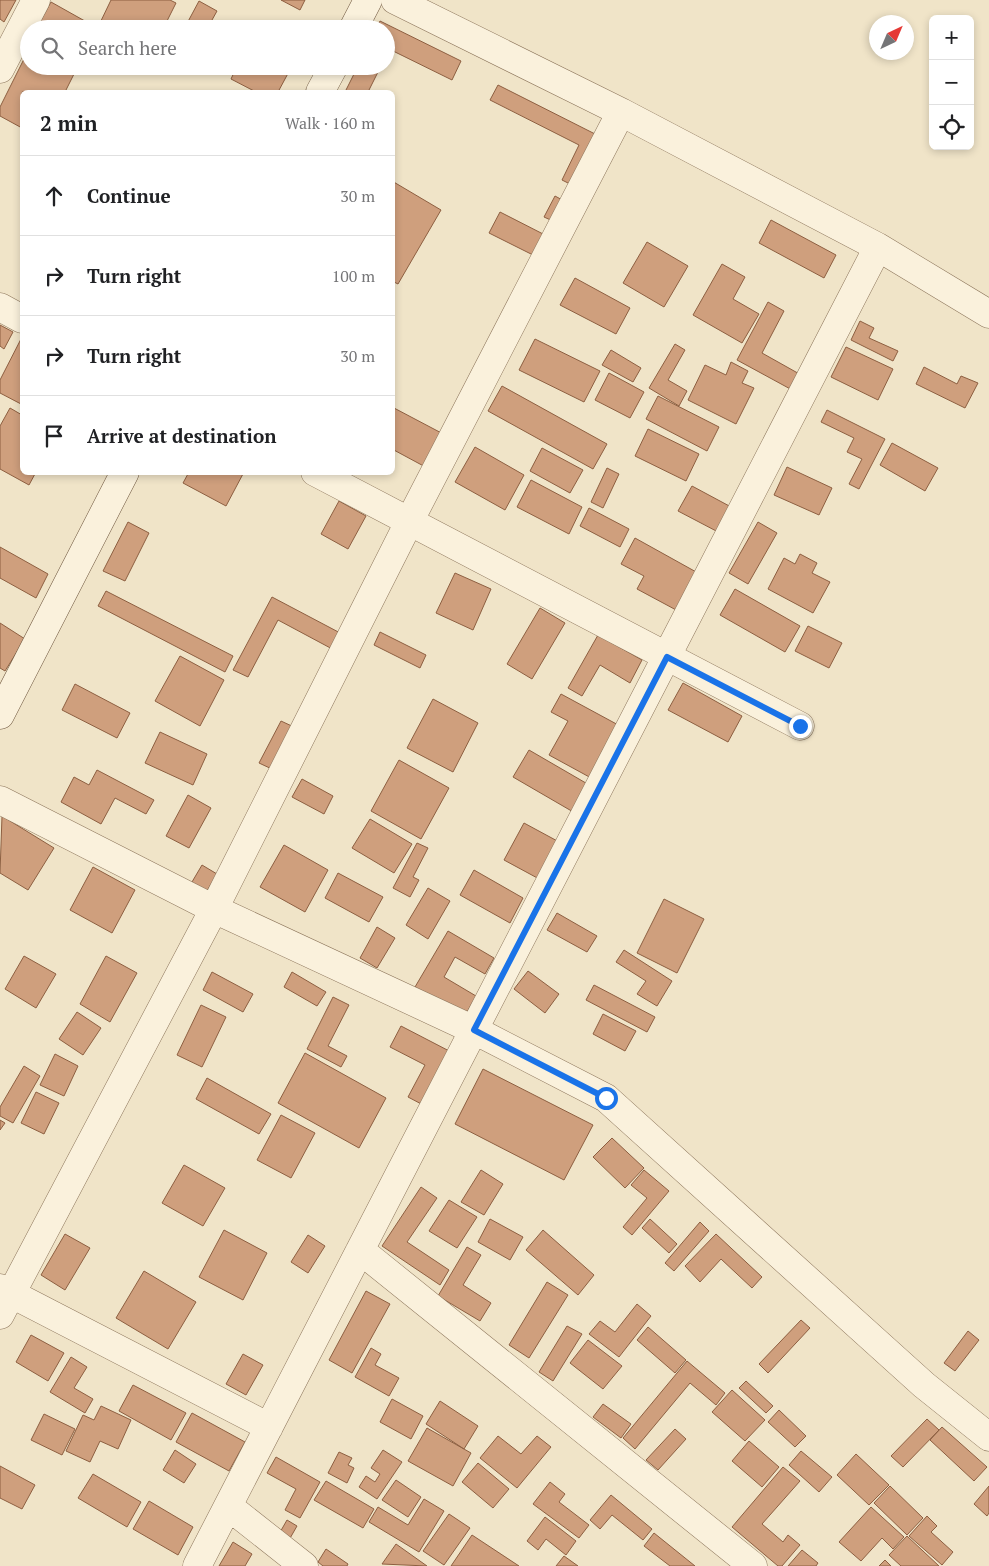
<!DOCTYPE html>
<meta charset="utf-8">
<style>
:root{--surface:#fff;--page:#f6f6f6;--text:#202124;--muted:#757577;--line:#e0e0e0}
body{margin:0;font-family:"PT Serif",serif;background:var(--page);color:var(--text)}
.controls{position:absolute;right:15px;top:15px;display:grid;overflow:hidden;border-radius:8px;box-shadow:0 2px 8px #0003}
.controls button{width:45px;height:45px;display:grid;place-items:center;padding:0;border:0;border-bottom:1px solid var(--line);background:var(--surface);color:var(--text);font:25px sans-serif}
.compass{position:absolute;left:869px;top:15px;width:45px;height:45px;border-radius:50%;background:var(--surface);box-shadow:0 2px 8px #0003;rotate:44deg}
.stop{position:absolute;width:15px;height:15px;margin:-11px;border:4px solid #1a73e8;border-radius:50%;background:#fff}
.stop.end{background:#1a73e8;border-color:#fff;box-shadow:0 1px 5px #0008}
.list{margin:0;padding:0;list-style:none}
h2{display:flex;justify-content:space-between;align-items:center;height:65px;margin:0;padding:0 20px;font-size:21px}
h2 small{font-size:16px;font-weight:400;color:var(--muted)}
.list li{display:grid;grid-template-columns:32px 1fr auto;gap:15px;align-items:center;box-sizing:border-box;height:80px;padding:0 20px;border-top:1px solid var(--line)}
.list b{display:block;font-size:19px;white-space:nowrap}
.list em{font-size:16px;font-style:normal;color:var(--muted)}
.icon{flex:none;width:28px;height:28px;fill:none;stroke:currentColor;stroke-width:2;stroke-linecap:round;stroke-linejoin:round}
.map{position:relative;flex:none;width:989px;height:1566px;overflow:hidden}
.search{position:absolute;background:var(--surface);box-shadow:0 2px 8px #0003;left:20px;top:20px;width:375px;height:55px;display:flex;align-items:center;gap:12px;box-sizing:border-box;padding:0 18px;border-radius:28px;color:var(--muted);font-size:19px}
.panel{position:absolute;background:var(--surface);box-shadow:0 2px 8px #0003;left:20px;top:90px;width:375px;height:385px;border-radius:8px}
.map>svg:first-child{display:block}
</style>
<div class="map">
<svg width="989" height="1566" viewBox="0 0 989 1566">
<rect width="100%" height="100%" fill="#f0e4c8"/>
<!-- building -->
<path fill="#cf9f7d" stroke="#8d5f41" d="M0 0H16L4 22 0 19Z
M111 0H170L176 3 163 29H107L99 25Z
M281 0H305L300 10Z
M199 1 217 11 207 29H184Z
M51 2 92 25 90 29H36Z
M380 21 461 61 452 80 389 49 386 55V29H376Z
M29 49V66H67L76 70 65 92H22V128L0 116V107Z
M237 66H292L278 92H256L231 79Z
M358 66H381L368 92H345Z
M498 85 601 137 576 187 562 180 579 145 490 100Z
M392 181 441 210 398 284 392 281Z
M555 196 566 202 555 222 544 217Z
M500 212 547 236 537 257 489 233Z
M771 220 836 255 824 278 759 243Z
M647 242 688 266 664 307 623 283Z
M722 264 745 277 733 299 759 314 742 343 693 315Z
M575 278 630 308 616 334 560 305Z
M768 302 784 311 762 353 803 376 794 391 737 360Z
M860 321 874 328 869 338 898 351 893 361 851 340Z
M0 325 13 332 4 349 0 346Z
M22 337V401L21 404 0 393V380Z
M535 339 600 371 584 402 519 370Z
M675 344 685 350 668 380 687 391 679 406 649 388Z
M846 347 893 369 878 400 831 377Z
M611 350 641 368 633 382 602 365Z
M731 362 748 371 742 383 754 388 736 424 688 400 705 365 726 375Z
M924 367 957 384 961 376 978 383 965 408 916 384Z
M609 373 644 392 630 418 595 400Z
M502 386 607 444 593 469 488 411Z
M658 396 719 427 707 451 646 419Z
M10 408 22 415V472H36L29 485 0 469V426Z
M394 408 449 437 431 470 392 449Z
M827 410 885 439 859 489 849 484 862 459 847 452 854 438 821 422Z
M648 429 699 454 686 481 635 456Z
M892 443 938 468 925 491 880 465Z
M475 447 524 475 505 510 455 482Z
M542 448 583 470 570 493 530 471Z
M787 467 832 488 819 515 774 495Z
M607 468 619 474 603 508 591 502Z
M189 472H244L226 506 183 483Z
M531 480 582 507 569 534 517 507Z
M692 486 733 508 720 533 678 511Z
M339 501 366 516 348 549 321 534Z
M589 508 629 529 620 547 580 526Z
M128 522 149 533 125 581 103 571Z
M758 522 777 533 748 584 729 573Z
M635 538 698 573 678 611 637 589 644 576 621 564Z
M0 547 48 574 36 598 0 578Z
M800 554 817 563 812 573 830 582 813 613 768 589 784 558 795 564Z
M455 573 491 589 473 630 436 613Z
M735 589 800 626 785 652 720 615Z
M106 591 233 656 225 672 98 606Z
M272 597 344 635 336 651 278 620 248 677 233 670Z
M540 608 565 623 532 679 507 664Z
M0 623 25 639 5 671 0 668Z
M808 626 842 643 829 668 795 651Z
M380 632 426 655 420 668 374 645Z
M598 635 642 660 630 683 600 665 582 696 568 688Z
M180 656 224 680 200 726 155 701Z
M683 683 742 716 728 742 668 710Z
M75 684 130 713 117 738 62 710Z
M561 694 622 727 593 779 549 755 568 721 551 712Z
M433 699 478 723 453 772 407 748Z
M281 721 296 728 274 770 259 763Z
M160 732 207 754 193 785 145 763Z
M529 750 591 786 575 813 513 777Z
M399 760 449 788 421 839 371 811Z
M97 770 154 800 146 814 115 798 101 824 61 802 74 777 89 785Z
M302 779 333 796 324 814 292 797Z
M188 795 211 808 189 848 166 836Z
M2 816 54 848 28 890 0 873Z
M370 819 412 844 394 873 352 848Z
M524 823 561 843 541 880 504 860Z
M417 843 428 848 413 877 419 880 410 897 393 888Z
M284 845 328 870 305 912 260 887Z
M202 865 217 874 204 896 189 887Z
M93 867 135 890 112 933 70 910Z
M474 870 523 898 510 923 460 895Z
M338 873 383 897 369 922 325 898Z
M428 888 450 901 428 939 406 925Z
M664 899 704 919 677 973 637 953Z
M557 913 597 936 587 952 547 930Z
M377 927 395 938 377 968 360 958Z
M448 931 494 958 485 974 455 957 444 977 476 996 465 1016 415 987Z
M624 950 672 981 657 1006 637 994 646 981 616 962Z
M24 956 56 974 36 1008 5 989Z
M106 956 137 973 110 1022 80 1004Z
M528 971 559 994 545 1013 514 989Z
M212 972 253 994 243 1012 203 990Z
M292 972 326 992 317 1006 284 987Z
M594 985 655 1017 647 1032 586 1000Z
M333 997 349 1005 328 1046 347 1056 341 1067 307 1049Z
M201 1005 226 1017 202 1067 177 1055Z
M77 1012 101 1028 83 1055 59 1039Z
M603 1014 636 1031 625 1051 593 1034Z
M401 1026 455 1054 427 1107 408 1097 425 1065 390 1047Z
M305 1053 386 1098 359 1148 278 1103Z
M55 1054 78 1066 64 1096 40 1085Z
M24 1066 40 1076 13 1123 0 1116V1107Z
M483 1069 593 1125 564 1180 455 1124Z
M207 1078 271 1114 259 1134 196 1099Z
M36 1092 59 1103 44 1134 21 1123Z
M281 1115 315 1133 291 1178 257 1160Z
M0 1120 5 1123 0 1130Z
M612 1138 644 1168 625 1188 593 1157Z
M184 1165 225 1188 203 1226 162 1203Z
M481 1170 503 1184 484 1215 461 1202Z
M644 1170 669 1191 632 1235 623 1227 647 1198 631 1185Z
M421 1187 437 1198 407 1242 449 1270 440 1285 382 1246Z
M449 1200 477 1217 457 1248 429 1231Z
M490 1219 523 1237 510 1260 478 1242Z
M650 1219 677 1244 669 1253 642 1228Z
M700 1222 709 1231 674 1271 665 1263Z
M224 1230 267 1253 243 1300 199 1277Z
M543 1230 594 1275 578 1295 526 1250Z
M65 1234 90 1248 65 1290 41 1275Z
M716 1234 762 1277 752 1288 721 1259 700 1282 685 1266Z
M308 1235 325 1246 308 1273 291 1262Z
M467 1247 481 1255 463 1285 491 1303 480 1321 438 1296Z
M144 1271 196 1302 168 1349 116 1318Z
M547 1282 568 1295 529 1358 509 1345Z
M366 1291 390 1304 352 1373 329 1360Z
M637 1304 651 1316 619 1357 589 1334 600 1321 615 1332Z
M801 1320 810 1328 768 1373 759 1364Z
M567 1326 582 1334 553 1381 539 1372Z
M648 1327 686 1360 675 1373 637 1340Z
M968 1331 979 1340 955 1371 944 1363Z
M31 1335 64 1353 48 1381 16 1362Z
M588 1340 622 1366 603 1389 570 1363Z
M371 1348 381 1354 375 1365 399 1378 389 1396 355 1377Z
M243 1354 263 1365 246 1395 226 1384Z
M71 1357 87 1367 74 1388 93 1399 85 1413 50 1392Z
M687 1361 725 1393 716 1405 690 1383 635 1449 623 1438Z
M746 1381 773 1406 766 1413 739 1388Z
M133 1385 186 1413 171 1440 119 1411Z
M732 1390 765 1420 745 1441 712 1412Z
M392 1399 423 1416 411 1439 380 1422Z
M440 1401 478 1426 464 1449 426 1424Z
M603 1404 631 1424 621 1438 593 1417Z
M101 1406 131 1420 118 1449 100 1441 90 1462 66 1451 83 1415 94 1420Z
M779 1410 806 1436 795 1447 768 1422Z
M192 1413 245 1442 229 1471 176 1442Z
M44 1414 75 1429 62 1455 31 1440Z
M927 1419 939 1430 903 1467 891 1456Z
M942 1427 987 1467 974 1481 930 1440Z
M427 1428 471 1453 453 1486 408 1461Z
M675 1429 686 1439 658 1470 646 1460Z
M498 1436 521 1454 537 1436 551 1447 517 1488 480 1458Z
M749 1441 779 1467 762 1487 732 1461Z
M175 1450 196 1464 184 1483 163 1470Z
M383 1450 402 1462 377 1499 359 1487 366 1476 375 1482 380 1474 371 1468Z
M801 1451 832 1477 819 1492 789 1465Z
M339 1452 352 1458 348 1465 354 1468 347 1483 328 1473Z
M856 1454 889 1485 869 1505 837 1475Z
M276 1457 320 1482 300 1518 285 1510 296 1489 267 1473Z
M478 1463 509 1489 493 1508 462 1482Z
M0 1466 35 1485 22 1509 0 1498Z
M783 1467 800 1481 762 1524 783 1542 788 1535 800 1545 782 1566H778L732 1527Z
M93 1474 141 1502 127 1527 78 1498Z
M396 1480 421 1497 408 1517 382 1500Z
M326 1481 374 1509 363 1528 314 1500Z
M550 1482 565 1494 559 1502 589 1525 579 1538 533 1504Z
M890 1486 923 1518 907 1535 874 1503Z
M989 1486V1513L987 1516 974 1504Z
M611 1495 652 1529 643 1540 612 1515 600 1529 590 1520Z
M424 1499 444 1511 419 1552 369 1522 378 1507 408 1525Z
M149 1501 193 1527 178 1555 133 1529Z
M871 1507 904 1537 893 1549 882 1538 861 1561 839 1542Z
M449 1514 470 1528 444 1565 423 1551Z
M927 1516 937 1526 931 1532 953 1552 942 1565 909 1536Z
M545 1517 576 1541 566 1555 546 1539 538 1550 527 1541Z
M287 1520 297 1526 289 1540 279 1534Z
M654 1533 695 1566H670L644 1546Z
M472 1535 519 1566H451Z
M907 1536 939 1566H901L889 1555Z
M233 1542 252 1554 245 1566H219Z
M396 1544 427 1566 382 1564Z
M326 1549 348 1564 347 1566H323L318 1562Z
M802 1550 818 1563 816 1566H788Z
M564 1556 578 1566H556Z
M885 1560 891 1566H879Z"/>
<g fill="none" stroke-linecap="round" stroke-linejoin="round">
<!-- street casing -->
<g stroke="#8d765c" stroke-width="29">
<path id="street" d="M395 0 621 112 878 247 989 314
M0 69 36 0
M0 307 22 319
M315 472 800 726
M0 800 214 909 474 1030 606 1098 924 1385 989 1437
M360 1250 753 1566
M0 1288 269 1427
M0 1315 214 909 409 522 621 112
M228 1506 304 1566
M197 1566 878 247"/>
</g>
<!-- secondary casing -->
<g stroke="#6f573f" stroke-width="29">
<path id="secondary" d="M353 29 368 0
M320 92 334 66
M0 715 125 472"/>
</g>
<!-- street -->
<use href="#street" stroke="#faf1dc" stroke-width="28"/>
<!-- secondary -->
<use href="#secondary" stroke="#faf1dc" stroke-width="28"/>
</g>
<g fill="none" stroke-linecap="round" stroke-linejoin="round">
<!-- route -->
<path stroke="#1a73e8" stroke-width="6" d="M606 1098 474 1030 667 657 800 726"/>
</g>
</svg>
<div class="controls">
<button>+</button>
<button>−</button>
<button><svg class="icon" aria-label="locate" viewBox="0 0 24 24"><circle cx="12" cy="12" r="6"/><path d="M12 2v4M12 18v4M2 12h4M18 12h4"/></svg></button>
</div>
<svg class="compass" viewBox="-18 -18 36 36"><path d="M0-13l5 13h-10z" fill="#e53935"/><path d="M0 13l5-13h-10z" fill="#757577"/></svg>
<div class="stop" style="left:606px;top:1098px"></div>
<div class="stop end" style="left:800px;top:726px"></div>
<div class="search"><svg class="icon" aria-label="search" viewBox="0 0 24 24"><circle cx="10" cy="10" r="6"/><path d="M15 15l6 6"/></svg>Search here</div>
<section class="panel">
<h2>2 min<small>Walk · 160 m</small></h2>
<ul class="list">
<li><svg class="icon" aria-label="ahead" viewBox="0 0 24 24"><path d="M12 20V5M6 11l6-6 6 6"/></svg><div><b>Continue</b></div><em>30 m</em></li>
<li><svg class="icon" aria-label="right" viewBox="0 0 24 24"><path d="M7 20v-9h11M14 6l5 5-5 5"/></svg><div><b>Turn right</b></div><em>100 m</em></li>
<li><svg class="icon" aria-label="right" viewBox="0 0 24 24"><path d="M7 20v-9h11M14 6l5 5-5 5"/></svg><div><b>Turn right</b></div><em>30 m</em></li>
<li><svg class="icon" aria-label="arrive" viewBox="0 0 24 24"><path d="M6 21V4h12l-3 4 3 4H6"/></svg><div><b>Arrive at destination</b></div></li>
</ul>
</section>
</div>
